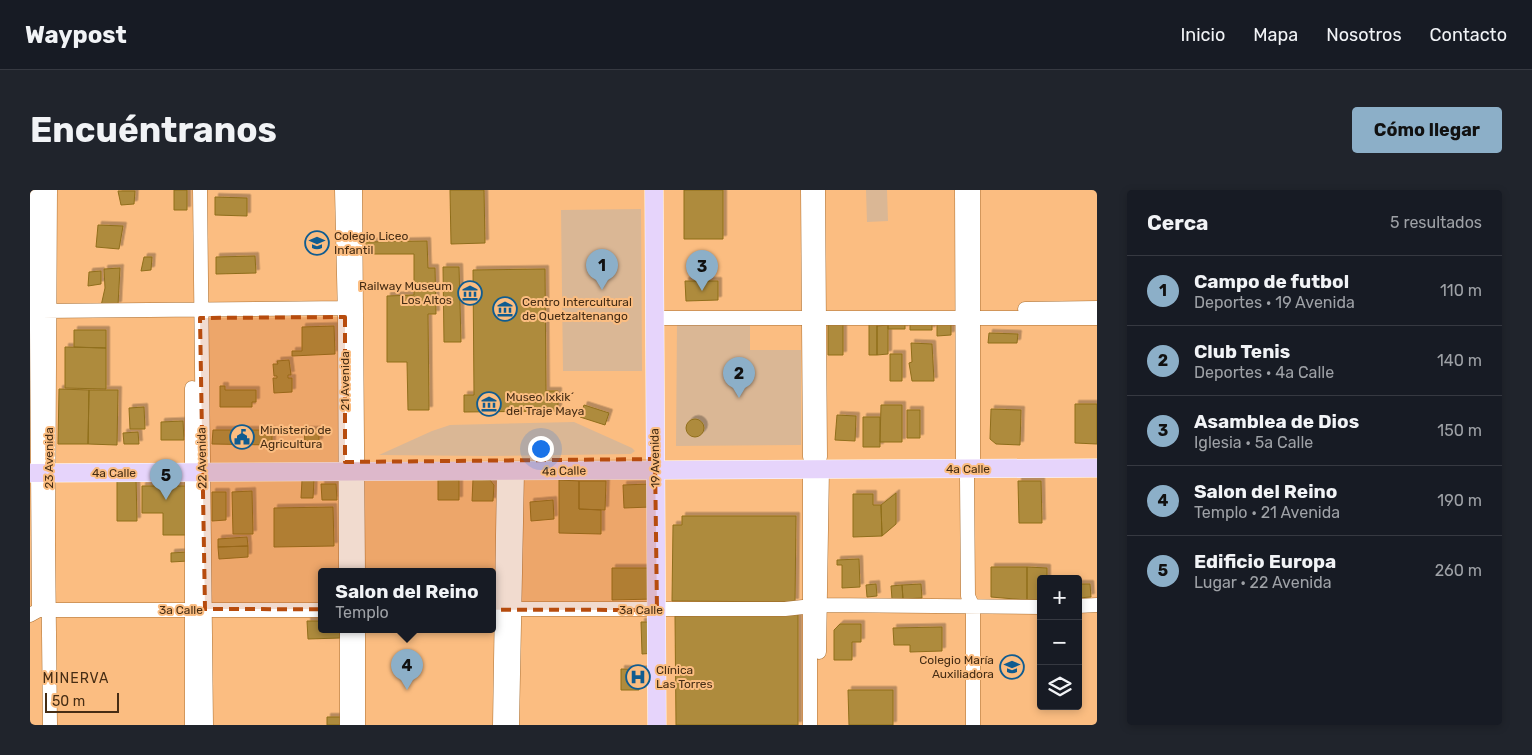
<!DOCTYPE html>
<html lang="es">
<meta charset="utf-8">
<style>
:root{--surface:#171b24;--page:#20242c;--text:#f1f3f6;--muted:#9ea1a6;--line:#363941;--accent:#8cafc8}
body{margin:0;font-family:Rubik,sans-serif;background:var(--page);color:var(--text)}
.controls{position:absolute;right:15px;bottom:15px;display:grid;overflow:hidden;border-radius:5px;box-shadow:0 2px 8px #0003}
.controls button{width:45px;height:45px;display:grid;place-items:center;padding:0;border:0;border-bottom:1px solid var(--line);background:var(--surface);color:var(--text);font:25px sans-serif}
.scale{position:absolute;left:15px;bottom:12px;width:74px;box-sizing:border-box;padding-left:5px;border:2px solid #462d14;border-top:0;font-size:14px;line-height:18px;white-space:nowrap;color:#462d14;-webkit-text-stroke:4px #fbbd81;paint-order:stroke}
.you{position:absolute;left:510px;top:258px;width:18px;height:18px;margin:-12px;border:4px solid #fff;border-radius:50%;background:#1a73e8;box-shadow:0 0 0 8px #1a73e833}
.badge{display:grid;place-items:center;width:32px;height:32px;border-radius:50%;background:var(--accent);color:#111;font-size:16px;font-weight:700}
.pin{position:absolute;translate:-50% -41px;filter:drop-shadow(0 1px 2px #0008)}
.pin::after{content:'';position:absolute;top:26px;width:18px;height:15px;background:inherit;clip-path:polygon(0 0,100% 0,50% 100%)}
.popup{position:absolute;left:288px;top:378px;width:178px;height:65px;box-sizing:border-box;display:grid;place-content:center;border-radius:5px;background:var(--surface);filter:drop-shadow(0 1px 4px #0005);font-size:16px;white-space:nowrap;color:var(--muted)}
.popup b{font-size:19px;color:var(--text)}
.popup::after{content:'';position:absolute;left:50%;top:100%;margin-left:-10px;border:10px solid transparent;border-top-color:var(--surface)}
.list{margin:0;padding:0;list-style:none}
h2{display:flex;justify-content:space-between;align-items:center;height:65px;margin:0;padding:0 20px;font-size:21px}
h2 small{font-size:16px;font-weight:400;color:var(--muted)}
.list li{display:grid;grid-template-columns:32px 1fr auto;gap:15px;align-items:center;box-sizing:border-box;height:70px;padding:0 20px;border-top:1px solid var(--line)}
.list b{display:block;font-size:19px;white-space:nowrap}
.list p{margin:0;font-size:16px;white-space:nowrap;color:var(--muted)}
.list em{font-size:16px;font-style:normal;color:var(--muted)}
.icon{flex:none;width:28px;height:28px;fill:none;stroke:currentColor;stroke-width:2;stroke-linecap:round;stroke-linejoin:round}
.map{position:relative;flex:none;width:1067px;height:535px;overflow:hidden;border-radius:5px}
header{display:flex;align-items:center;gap:30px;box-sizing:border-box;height:70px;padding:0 25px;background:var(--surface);border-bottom:1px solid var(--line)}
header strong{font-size:24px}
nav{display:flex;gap:28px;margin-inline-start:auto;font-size:18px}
.intro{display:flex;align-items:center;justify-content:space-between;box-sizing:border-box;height:120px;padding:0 30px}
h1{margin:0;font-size:35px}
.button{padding:12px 22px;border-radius:5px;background:var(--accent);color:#111;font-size:18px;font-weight:700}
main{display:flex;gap:30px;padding:0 30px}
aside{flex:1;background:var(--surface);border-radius:5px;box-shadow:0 2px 8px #0003}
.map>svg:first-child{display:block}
</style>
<header>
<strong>Waypost</strong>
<nav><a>Inicio</a><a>Mapa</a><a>Nosotros</a><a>Contacto</a></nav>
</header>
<div class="intro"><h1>Encuéntranos</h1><a class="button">Cómo llegar</a></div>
<main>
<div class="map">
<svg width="1067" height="535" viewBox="0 0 1067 535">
<defs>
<filter id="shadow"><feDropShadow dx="3.5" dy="-3.5" stdDeviation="0" flood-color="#0004"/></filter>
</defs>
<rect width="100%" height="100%" fill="#fbbd81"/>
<!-- green -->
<path fill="#dab795" d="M836 0H857L858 31 837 32Z
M611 19 612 181H533L531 20Z
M720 132V160H771V255L646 256 647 133Z
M544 232 602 258 605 261 601 264 460 266 349 265 402 241 420 235Z"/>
<!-- building -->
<path fill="#ae8b3e" stroke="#8f6e1a" filter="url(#shadow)" d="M144 0H157V20H144Z
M420 0H454L455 53 421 54Z
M654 0H693V49H654Z
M88 1H105L104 14 91 15Z
M185 7 217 8V26L185 25Z
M68 35 93 36 89 59 66 57Z
M397 51 398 78H405L406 124H398L399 220H378L377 172H357V106L384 105V64H335V52Z
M225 66 226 83 186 84V67Z
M114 67H122L121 80 111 81Z
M413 77H429L431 152H414Z
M90 78 88 115 71 116 75 98 74 79Z
M515 79 516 201H528V221L434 222V205H444L443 80Z
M71 81V94L58 96 59 82Z
M655 91H688V110L656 111Z
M875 129V139H858V130Z
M880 130H902V140H880Z
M847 132V165H839V133Z
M907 132H921V145L907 146Z
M813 133V165H798V134Z
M858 135V164L847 165V136Z
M304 136 305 164 262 166V161H272V137Z
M44 140H76V158L44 157Z
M959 143 988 144 987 153H958Z
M881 153 902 154 904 191H882L879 173 882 172Z
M35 157 76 158V199L35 198Z
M860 164H872V191H860Z
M259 170 261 185H258V188H262V202L244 203 243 188H247V186H244L243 174H248L247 171Z
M190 196H195V200H226V212H222V217H190Z
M29 199 59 200 58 254H28Z
M59 200H88L87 255 58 254Z
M1045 214H1067V254L1045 253Z
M554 215 579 223 575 235 550 227Z
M851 215H872V252H850Z
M114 217 115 239H100L99 218Z
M961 219 991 220 990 255 966 254 960 249Z
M877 220H890V248H877Z
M807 225 826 226 825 251 805 250Z
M833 227H850V257H833Z
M656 238a9 9 0 1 1 18 0a9 9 0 1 1-18 0Z
M153 231 154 250H131V232Z
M183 240H242V255L182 254Z
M274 240H289V252L275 253Z
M108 242 109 254H94L93 243Z
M87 288H106L107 331H87Z
M443 289 460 290 464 295 463 311H442Z
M272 290H284L283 308H271Z
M408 290H429V310H408Z
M529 290 549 291V319L571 320V344L529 343Z
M549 291H576L575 320 549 319Z
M988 291H1011L1012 333H989Z
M291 294H306L307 310H292Z
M620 294 621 317 594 318 593 295Z
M112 296H160V345H133V323H112Z
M222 301 223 344H203L202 302Z
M182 302H196V330L182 331Z
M866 303V334L852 346 851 315Z
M823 304H843V315H851L852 346 823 347Z
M523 310 524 329 501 331 500 312Z
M303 317 304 356 244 357V318Z
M652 326H766L765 412 642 411 643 335H652Z
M217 347 218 356 188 357V349Z
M218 356V367L189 369 188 357Z
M157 362 158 371 141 372V363Z
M829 369 830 397 812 398V375H807V370Z
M961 377H997V410L961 407Z
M997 377 1017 378V389H1011V410H997Z
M582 378H624L625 409 582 410Z
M846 394 847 406 837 407 836 395Z
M891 394 892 408 873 409 872 395Z
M1048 394H1060L1061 407 1048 408Z
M872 395 873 409H862L861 396Z
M768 424V535H646L645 426Z
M277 431H292V439H310V448L278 449Z
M611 432H624L625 463 612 464Z
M810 434H831V452H822V470H804V440Z
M912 437V461L880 462V455H864L863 438Z
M591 479 626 480 625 495H609V500H591Z
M818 500H863V535H819Z
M297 527H316V535H297Z"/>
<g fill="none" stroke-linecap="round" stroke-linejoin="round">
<!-- minor casing -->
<g stroke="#aa7135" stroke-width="15">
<path id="minor" d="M170 0 176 535
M312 0 315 127 316 381
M325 0 328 381
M778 0 780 267
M788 0 790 267
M932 0 933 268V279L937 287 938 406 943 417V535
M995 119 1067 118
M11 121 315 118
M624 128H1067
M162 198V535
M937 286 943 279V0
M1048 416 1067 415
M462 419H755L791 415 1011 417
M11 420H292
M0 425 9 420 6 0
M317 439V535
M789 462 792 279
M20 535 18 352 20 0
M328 535V439
M470 535 474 282
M482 535 487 282
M780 535V278"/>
</g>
<!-- major casing -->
<g stroke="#fff" stroke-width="19">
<path id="major" d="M624 0 627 535
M0 283 1067 278"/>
</g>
<!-- minor -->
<use href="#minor" stroke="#fff" stroke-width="14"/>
<!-- major -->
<use href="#major" stroke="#e6d4fb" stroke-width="18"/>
</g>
<!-- marked area -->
<path fill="#b74c0e" fill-opacity="0.2" stroke="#b74c0e" stroke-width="4" stroke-dasharray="10 6" stroke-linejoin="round" d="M315 127V272L625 269 627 420 175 419 170 128Z"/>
<!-- icons -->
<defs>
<g id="school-ring" transform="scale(1.25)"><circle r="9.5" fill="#fbbd81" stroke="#105c90" stroke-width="1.5"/><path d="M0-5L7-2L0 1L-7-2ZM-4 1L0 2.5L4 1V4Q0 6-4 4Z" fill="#105c90"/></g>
<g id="museum-ring" transform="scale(1.25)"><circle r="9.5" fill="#fbbd81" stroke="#105c90" stroke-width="1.5"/><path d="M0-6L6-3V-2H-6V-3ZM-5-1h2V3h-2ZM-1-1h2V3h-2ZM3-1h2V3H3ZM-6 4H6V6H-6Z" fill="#105c90"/></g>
<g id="civic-ring" transform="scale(1.25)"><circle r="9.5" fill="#fbbd81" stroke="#105c90" stroke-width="1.5"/><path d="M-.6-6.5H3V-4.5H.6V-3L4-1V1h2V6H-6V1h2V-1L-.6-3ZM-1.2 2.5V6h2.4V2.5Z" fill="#105c90"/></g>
<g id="university-ring" transform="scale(1.25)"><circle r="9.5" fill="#fbbd81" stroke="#105c90" stroke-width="1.5"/><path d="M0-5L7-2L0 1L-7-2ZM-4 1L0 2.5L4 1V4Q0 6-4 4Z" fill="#105c90"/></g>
<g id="hospital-ring" transform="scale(1.25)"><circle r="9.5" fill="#fbbd81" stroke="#105c90" stroke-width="1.5"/><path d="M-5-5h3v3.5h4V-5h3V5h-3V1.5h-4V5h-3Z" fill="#105c90"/></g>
</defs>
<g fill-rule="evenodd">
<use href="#school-ring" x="287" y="53"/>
<use href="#museum-ring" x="440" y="103"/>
<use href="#museum-ring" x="475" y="119"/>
<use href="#museum-ring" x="459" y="214"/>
<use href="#civic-ring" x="212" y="247"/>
<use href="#university-ring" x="982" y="477"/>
<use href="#hospital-ring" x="608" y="487"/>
</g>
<g text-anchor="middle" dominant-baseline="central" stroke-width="4" stroke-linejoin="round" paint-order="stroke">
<!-- poi labels -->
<g font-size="12" fill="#462d14" stroke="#fbbd81" text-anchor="start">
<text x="304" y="46">Colegio Liceo<tspan x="304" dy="14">Infantil</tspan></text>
<text x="422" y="96" text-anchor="end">Railway Museum<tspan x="422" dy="14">Los Altos</tspan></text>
<text x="492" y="112">Centro Intercultural<tspan x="492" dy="14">de Quetzaltenango</tspan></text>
<text x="476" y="207">Museo Ixkik´<tspan x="476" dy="14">del Traje Maya</tspan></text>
<text x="230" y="240">Ministerio de<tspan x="230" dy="14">Agricultura</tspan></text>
<text x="964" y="470" text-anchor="end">Colegio María<tspan x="964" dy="14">Auxiliadora</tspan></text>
<text x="626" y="480">Clínica<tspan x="626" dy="14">Las Torres</tspan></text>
</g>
<!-- street labels -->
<g font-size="12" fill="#462d14" stroke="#fbbd81">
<text transform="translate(315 191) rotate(-90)">21 Avenida</text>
<text transform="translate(19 268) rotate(-90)">23 Avenida</text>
<text transform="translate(172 268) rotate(-91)">22 Avenida</text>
<text transform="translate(625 268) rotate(-91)">19 Avenida</text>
<text x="938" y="279">4a Calle</text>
<text transform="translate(534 281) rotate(-1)">4a Calle</text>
<text x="84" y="283">4a Calle</text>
<text x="151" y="420">3a Calle</text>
<text x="611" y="420">3a Calle</text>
</g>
<!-- neighbourhood labels -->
<g font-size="14" letter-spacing="1" fill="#462d14" stroke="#fbbd81">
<text x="46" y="488">MINERVA</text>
</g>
</g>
</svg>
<div class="controls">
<button>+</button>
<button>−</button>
<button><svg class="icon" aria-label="layers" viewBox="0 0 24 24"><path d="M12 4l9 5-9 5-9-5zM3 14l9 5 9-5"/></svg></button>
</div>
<div class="scale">50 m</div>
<div class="you"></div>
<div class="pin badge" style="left:572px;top:100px">1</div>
<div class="pin badge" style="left:709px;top:208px">2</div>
<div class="pin badge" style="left:672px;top:101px">3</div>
<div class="pin badge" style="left:377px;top:500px">4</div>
<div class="popup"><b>Salon del Reino</b>Templo</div>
<div class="pin badge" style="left:136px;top:310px">5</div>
</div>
<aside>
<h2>Cerca<small>5 resultados</small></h2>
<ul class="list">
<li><span class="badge">1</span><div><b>Campo de futbol</b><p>Deportes · 19 Avenida</p></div><em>110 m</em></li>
<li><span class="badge">2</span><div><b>Club Tenis</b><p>Deportes · 4a Calle</p></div><em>140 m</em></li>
<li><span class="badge">3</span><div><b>Asamblea de Dios</b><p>Iglesia · 5a Calle</p></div><em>150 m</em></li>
<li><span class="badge">4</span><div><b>Salon del Reino</b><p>Templo · 21 Avenida</p></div><em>190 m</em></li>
<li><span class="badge">5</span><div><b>Edificio Europa</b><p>Lugar · 22 Avenida</p></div><em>260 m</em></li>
</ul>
</aside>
</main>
